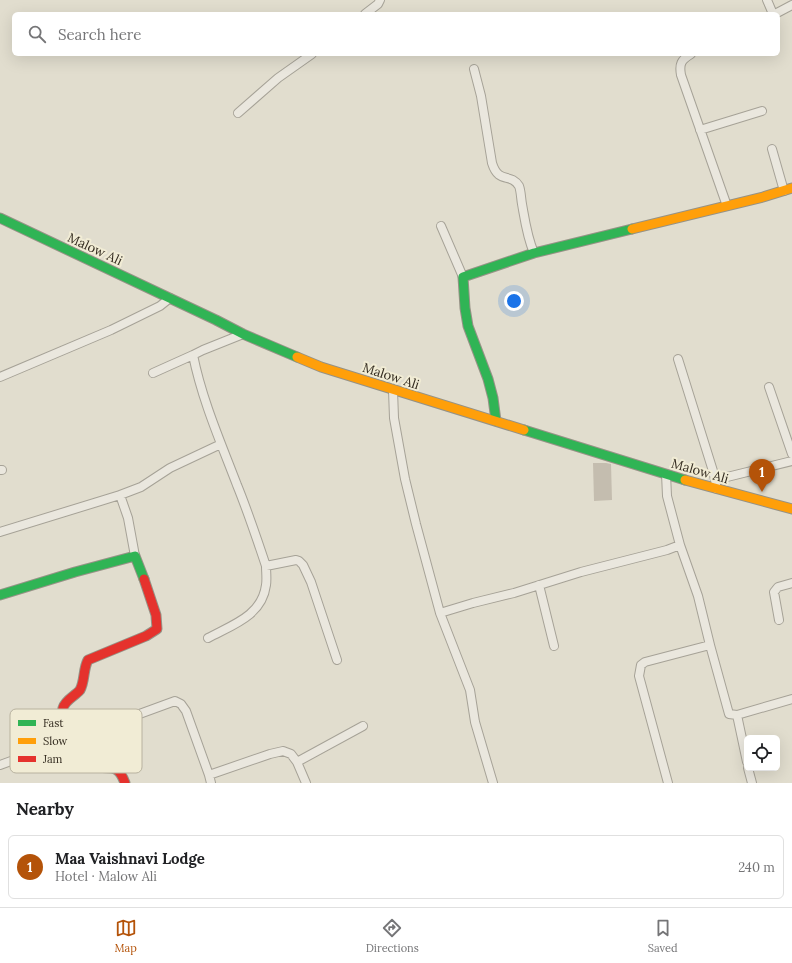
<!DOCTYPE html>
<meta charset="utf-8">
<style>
:root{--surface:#fff;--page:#f2f2f2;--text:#202124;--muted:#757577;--line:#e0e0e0;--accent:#b45309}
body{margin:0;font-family:Lora,serif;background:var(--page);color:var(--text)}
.controls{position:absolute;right:12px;bottom:12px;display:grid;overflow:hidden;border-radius:6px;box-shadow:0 4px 16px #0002}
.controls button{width:36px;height:36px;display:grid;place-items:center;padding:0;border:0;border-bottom:1px solid var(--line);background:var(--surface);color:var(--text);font:20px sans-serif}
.you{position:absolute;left:514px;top:301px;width:14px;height:14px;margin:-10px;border:3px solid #fff;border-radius:50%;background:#1a73e8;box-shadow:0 0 0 6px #1a73e833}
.badge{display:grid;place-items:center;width:26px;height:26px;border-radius:50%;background:var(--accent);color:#fff;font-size:13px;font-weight:700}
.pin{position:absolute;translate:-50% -33px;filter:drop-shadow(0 1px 2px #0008)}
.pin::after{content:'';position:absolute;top:21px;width:14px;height:12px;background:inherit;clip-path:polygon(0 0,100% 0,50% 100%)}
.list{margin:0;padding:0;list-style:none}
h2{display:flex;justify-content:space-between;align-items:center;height:52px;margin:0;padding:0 16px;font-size:17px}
h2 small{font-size:13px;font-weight:400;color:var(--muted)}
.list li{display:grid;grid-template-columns:26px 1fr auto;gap:12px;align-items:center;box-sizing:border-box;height:64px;margin:0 8px 8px;padding:0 8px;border:1px solid var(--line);border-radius:6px}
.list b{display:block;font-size:15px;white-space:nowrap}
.list p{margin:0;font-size:13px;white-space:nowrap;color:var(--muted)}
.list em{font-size:13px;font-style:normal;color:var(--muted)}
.icon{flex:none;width:22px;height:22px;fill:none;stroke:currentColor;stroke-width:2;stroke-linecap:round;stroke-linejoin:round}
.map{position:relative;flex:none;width:792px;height:783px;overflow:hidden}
.search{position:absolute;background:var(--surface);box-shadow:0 4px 16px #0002;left:12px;right:12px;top:12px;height:44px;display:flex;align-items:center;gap:10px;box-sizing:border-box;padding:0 14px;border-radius:6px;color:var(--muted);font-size:15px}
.sheet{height:124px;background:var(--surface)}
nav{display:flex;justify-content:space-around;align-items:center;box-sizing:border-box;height:56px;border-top:1px solid var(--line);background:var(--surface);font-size:11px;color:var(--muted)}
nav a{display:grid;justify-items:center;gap:2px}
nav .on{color:var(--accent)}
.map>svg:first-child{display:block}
</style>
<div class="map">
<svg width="792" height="783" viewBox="0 0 792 783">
<rect width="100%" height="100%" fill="#e1ddce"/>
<!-- building -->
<path fill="#c4bdaf" d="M593 463H606L611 464 612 500 594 501Z"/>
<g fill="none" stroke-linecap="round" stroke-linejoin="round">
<!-- street casing -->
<g stroke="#a6a297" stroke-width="10">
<path id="street" d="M767 0 773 14
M365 14 378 4 380 0
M775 14 792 5
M691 54C681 60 679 64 681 75L727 206
M474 69 481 96 492 163C499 185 510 172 519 186 521 191 521 199 522 204 525 221 527 237 534 253
M238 113 278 78 312 54
M700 130 762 111
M772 149 784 191
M441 226 463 277
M243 334 203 350 193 355C202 400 221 443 237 485 248 512 257 539 266 566L296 560 299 561 303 565 311 582 337 660
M678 359 713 471 717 489
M153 373 193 355
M0 377 111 330 160 306 170 298
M769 387 792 454
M393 390 394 418 405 479 416 524 440 613 470 690 475 722 493 783
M0 470H2
M715 480 792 461
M0 532 120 495
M680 545 698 596 710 645
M135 556 128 518 120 495 141 487 170 468 221 444
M539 585 554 646
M440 613 473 603 514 593 581 572 667 550 680 545 667 496 666 474
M779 620 774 592 778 587 792 583
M208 638C232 625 262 616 266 585 267 579 266 572 266 566
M737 715 747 762
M297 762 363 726
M0 765 175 701 181 704 186 711 209 775 270 754 283 751 291 754 297 762 306 783
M748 768 752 783
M209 775 211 783
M668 783 639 676 641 665 645 662 710 645 729 714 737 715 792 699"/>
</g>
<!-- fast casing -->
<g stroke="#969286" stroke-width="11">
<path id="fast" d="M0 218 216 320 243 334 297 357
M496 421 493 398 488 379 468 326 465 308 463 277 534 253 632 229
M524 430 685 480
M0 595 75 572 135 556 144 579"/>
</g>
<!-- slow casing -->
<g stroke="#969286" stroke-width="11">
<path id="slow" d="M632 229 763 197 792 188
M297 357 321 367 524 430
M685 480 792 509"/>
</g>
<!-- jam casing -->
<g stroke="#969286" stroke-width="11">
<path id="jam" d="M125 783C117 761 110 771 93 766 79 762 60 722 63 708 65 700 75 696 80 690 85 681 83 669 88 660L146 636 157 629 156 615 144 579"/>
</g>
<!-- street -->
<use href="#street" stroke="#eae7de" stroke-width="8"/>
<!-- fast -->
<use href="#fast" stroke="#30b455" stroke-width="9"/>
<!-- slow -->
<use href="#slow" stroke="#ff9f0a" stroke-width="9"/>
<!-- jam -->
<use href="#jam" stroke="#e5322d" stroke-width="9"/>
</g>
<g text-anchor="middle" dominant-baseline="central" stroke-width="4" stroke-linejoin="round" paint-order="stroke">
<!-- street labels -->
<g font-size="13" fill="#342c20" stroke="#f1ecd5">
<text transform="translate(95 249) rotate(25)">Malow Ali</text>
<text transform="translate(391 376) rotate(18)">Malow Ali</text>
<text transform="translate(700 471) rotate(16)">Malow Ali</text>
</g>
</g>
<!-- legend -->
<rect x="10" y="709" width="132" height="64" rx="6" fill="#f1ecd5" stroke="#b8b29f" stroke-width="1"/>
<rect x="18" y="720" width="18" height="6" fill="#30b455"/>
<rect x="18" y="738" width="18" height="6" fill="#ff9f0a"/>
<rect x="18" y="756" width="18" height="6" fill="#e5322d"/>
<g font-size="11" fill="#342c20">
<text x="43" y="727">Fast</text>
<text x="43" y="745">Slow</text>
<text x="43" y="763">Jam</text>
</g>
</svg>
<div class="controls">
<button><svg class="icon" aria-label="locate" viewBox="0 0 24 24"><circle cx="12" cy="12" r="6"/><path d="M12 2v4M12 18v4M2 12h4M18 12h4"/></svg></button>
</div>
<div class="you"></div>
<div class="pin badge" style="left:762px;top:492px">1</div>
<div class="search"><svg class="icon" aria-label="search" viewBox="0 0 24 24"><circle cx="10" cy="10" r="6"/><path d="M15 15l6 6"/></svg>Search here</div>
</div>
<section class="sheet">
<h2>Nearby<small></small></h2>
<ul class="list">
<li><span class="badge">1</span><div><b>Maa Vaishnavi Lodge</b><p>Hotel · Malow Ali</p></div><em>240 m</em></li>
</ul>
</section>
<nav>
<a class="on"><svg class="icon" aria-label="map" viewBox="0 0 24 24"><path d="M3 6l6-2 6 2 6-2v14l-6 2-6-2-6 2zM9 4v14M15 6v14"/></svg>Map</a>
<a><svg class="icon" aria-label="directions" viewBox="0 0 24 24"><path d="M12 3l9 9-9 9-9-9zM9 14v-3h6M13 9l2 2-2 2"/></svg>Directions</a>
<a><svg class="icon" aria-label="saved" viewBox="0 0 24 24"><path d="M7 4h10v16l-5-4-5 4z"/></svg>Saved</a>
</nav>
